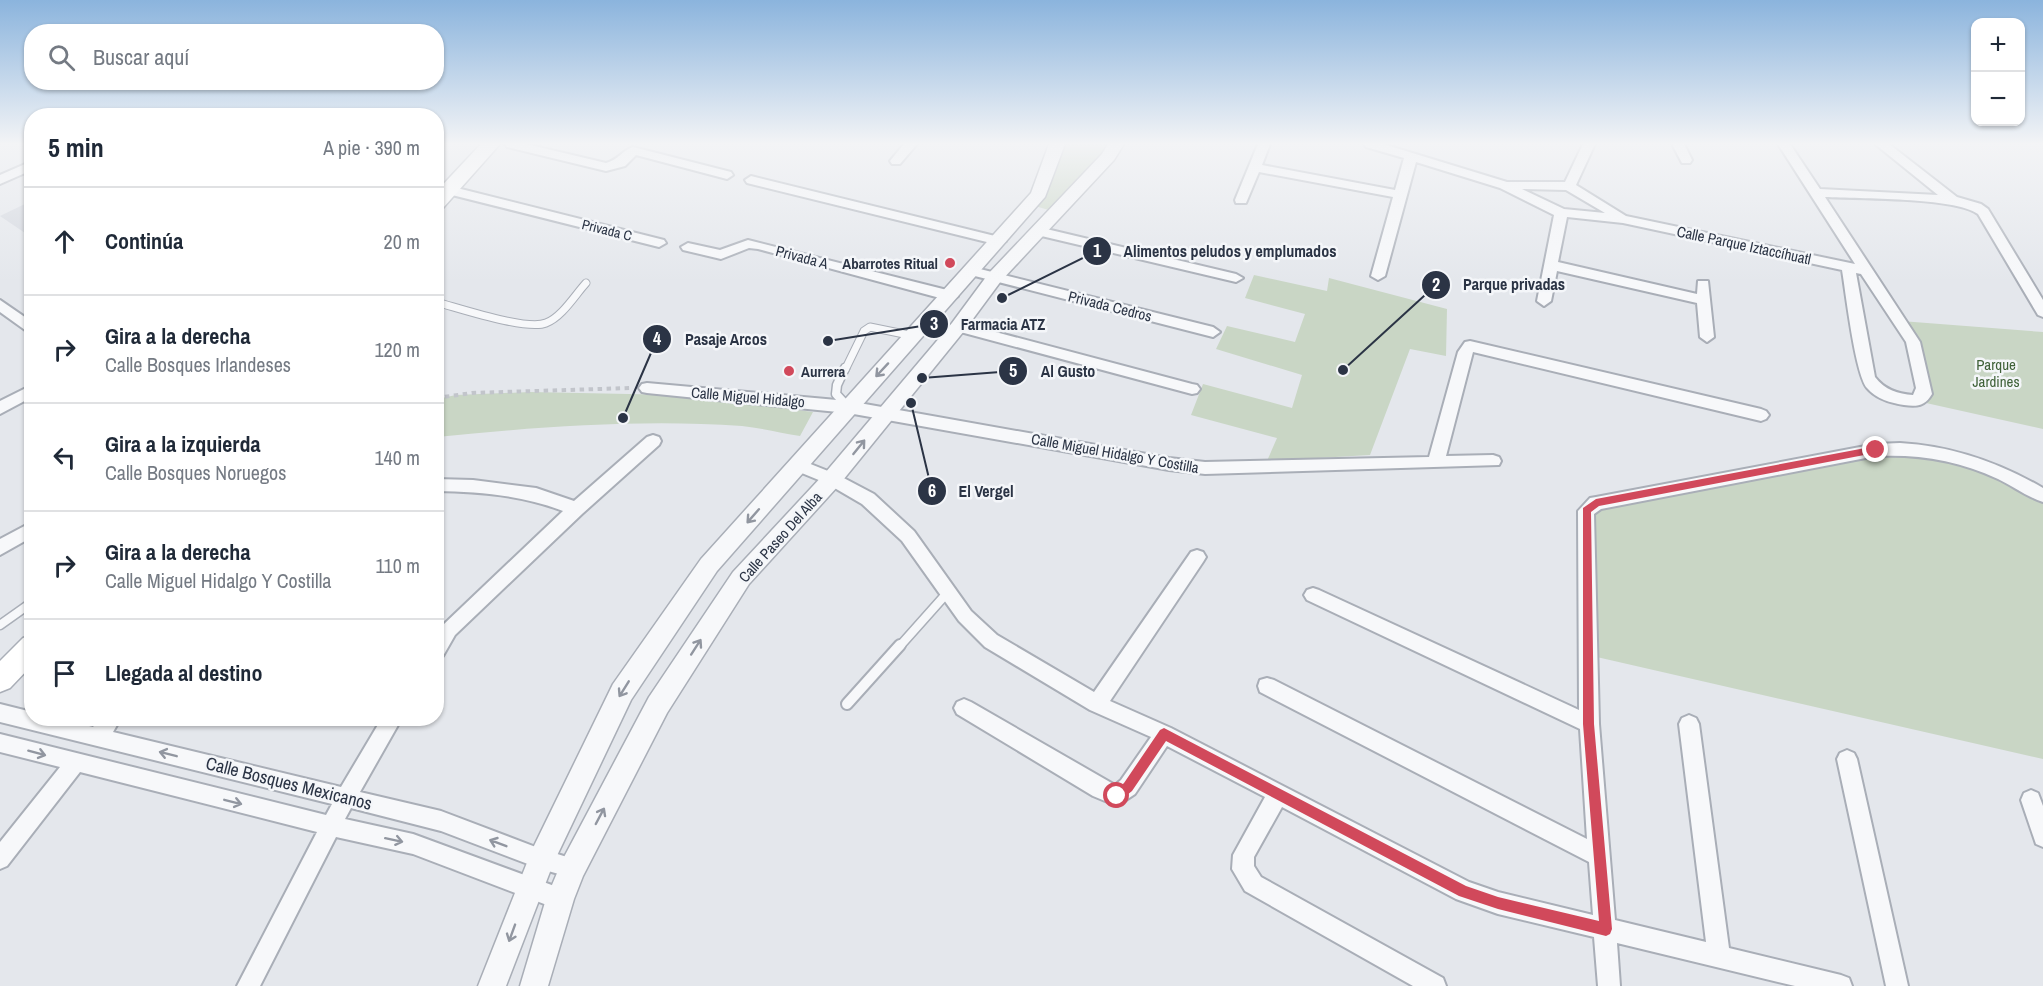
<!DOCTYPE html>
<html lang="es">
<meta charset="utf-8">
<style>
:root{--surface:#fff;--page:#f2f2f3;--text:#1f2937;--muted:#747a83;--line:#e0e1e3}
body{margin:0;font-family:"Archivo Narrow",sans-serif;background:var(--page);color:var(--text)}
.controls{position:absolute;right:18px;top:18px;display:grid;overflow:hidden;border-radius:12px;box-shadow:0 2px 4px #0004}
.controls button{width:54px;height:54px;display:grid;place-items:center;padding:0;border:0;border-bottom:2px solid var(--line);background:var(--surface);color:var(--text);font:30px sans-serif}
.stop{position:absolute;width:18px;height:18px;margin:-14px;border:4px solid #d1495b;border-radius:50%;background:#fff}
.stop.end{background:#d1495b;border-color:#fff;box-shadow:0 2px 6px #0008}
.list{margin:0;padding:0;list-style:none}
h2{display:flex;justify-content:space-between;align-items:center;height:78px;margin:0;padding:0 24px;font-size:26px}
h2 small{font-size:20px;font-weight:400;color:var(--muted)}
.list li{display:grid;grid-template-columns:39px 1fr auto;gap:18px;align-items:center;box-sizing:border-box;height:108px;padding:0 24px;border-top:2px solid var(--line)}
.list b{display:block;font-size:22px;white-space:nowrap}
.list p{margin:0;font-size:20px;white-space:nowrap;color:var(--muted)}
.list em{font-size:20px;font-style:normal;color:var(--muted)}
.icon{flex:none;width:33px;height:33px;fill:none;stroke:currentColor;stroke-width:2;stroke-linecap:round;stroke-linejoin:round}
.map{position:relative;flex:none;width:2043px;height:986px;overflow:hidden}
.search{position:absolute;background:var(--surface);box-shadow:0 2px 4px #0004;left:24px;top:24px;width:420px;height:66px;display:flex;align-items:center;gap:15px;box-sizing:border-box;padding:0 21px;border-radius:24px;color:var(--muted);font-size:22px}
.panel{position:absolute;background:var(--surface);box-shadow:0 2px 4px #0004;left:24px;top:108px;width:420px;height:618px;border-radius:24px}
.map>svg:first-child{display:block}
</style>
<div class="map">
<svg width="2043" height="986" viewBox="0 0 2043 986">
<rect width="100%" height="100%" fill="#e4e7ec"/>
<!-- built -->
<path fill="#d2d6de" d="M31 201V237L0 216Z"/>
<!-- green -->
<path fill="#c9d6c5" d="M1062 144H1114L1107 157 1052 211 1035 206Z
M1254 275 1327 291 1329 278 1447 309 1446 356 1410 349 1370 455 1267 461 1277 438 1191 415 1203 384 1292 408 1302 375 1216 349 1227 326 1295 342 1305 314 1245 298Z
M1901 321 2043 332V429L1917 401 1924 388Z
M530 392 678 395 813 412 800 436C781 433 761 428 742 426 640 419 537 427 437 437V399L456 395Z
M1876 450 1940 452 2043 496V759L1588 655 1585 522 1596 503Z"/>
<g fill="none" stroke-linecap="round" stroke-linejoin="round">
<!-- service-far2 casing -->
<g stroke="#a9aeb7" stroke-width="9">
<path id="service-far2" d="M436 302C459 308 527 331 546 323 562 317 575 295 586 283
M845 370 864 331 870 327 914 336"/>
</g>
<!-- service-far1 casing -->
<g stroke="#a9aeb7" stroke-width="11">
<path id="service-far1" d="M845 368 837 385 836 394 848 407
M0 625 31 603
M899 647 948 592"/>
</g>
<!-- service casing -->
<g stroke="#a9aeb7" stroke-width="14">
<path id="service" d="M847 704 900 645"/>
</g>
<!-- minor casing -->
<g stroke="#a9aeb7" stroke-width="4">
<path id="minor" d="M505 144H526L606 163C618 160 623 150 633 147L731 172 733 175 727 179 636 155 625 166 606 171 507 147Z
M904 144H917L900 164H892L890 161Z
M1258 144H1270L1262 165 1395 190 1404 158 1366 147 1364 144H1383L1507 182H1565L1583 144H1595L1576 185 1626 216 1855 264 1778 144H1790L1820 189 1938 195 1875 144H1889L1957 197 1981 204 1988 209 2043 300V317L2038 315 1978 214C1954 197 1859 199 1825 197L1920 342 1932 394C1925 406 1917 407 1904 405 1891 403 1876 399 1867 388 1855 373 1846 294 1842 270L1623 223 1567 217 1558 262 1697 294 1698 281H1708L1714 337 1707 342 1700 337 1697 303 1557 271 1551 301 1544 306 1537 301 1554 215 1500 188 1416 162 1385 276 1378 280 1371 276 1393 197 1259 172 1246 203H1236L1235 200ZM1522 189 1566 190 1605 213 1564 209ZM1856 273 1861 274 1906 342 1916 388 1913 395C1898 394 1885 390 1875 377Z
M1672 144H1684L1692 160 1690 163H1682Z
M32 161V170L0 184V175Z
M751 176 999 237 1006 241 999 245 747 183 745 180Z
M449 186 664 240 666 243 659 247 444 193 443 190 444 187Z
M1038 227 1236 274 1243 278 1236 282 1033 234 1031 231Z
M748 240 951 291 958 296 951 301 758 249 749 248 721 259 683 250 681 247 688 243 720 250Z
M972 267 1213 327 1220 332 1213 337 967 274 965 271 967 268Z
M0 300 32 322V335L0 312Z
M958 322 1192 384 1197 385 1200 389 1197 393 1192 394 953 330 951 327Z
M1470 341 1761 409 1766 411 1769 415 1766 419 1761 421 1473 352 1446 456 1493 455 1499 457 1501 461 1499 465 1205 474 1169 470 848 413 647 393 642 392 639 388 642 384 647 383 848 401 1169 458 1205 462 1429 457 1458 352 1465 342Z
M32 385V397L0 414V401Z
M653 435 659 437 661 441 659 445 582 514 455 635 443 656 436 658V634L443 625 563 511C522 495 480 492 436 491V479L473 480 536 488 574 501 647 437Z
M1900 443C1952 446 1998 462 2043 488V502C2027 497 2013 486 1998 479 1958 460 1919 454 1876 456L1601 509 1594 514 1599 724 1615 920 1706 942 1679 724 1682 718 1689 715 1696 718 1699 724 1729 948 1841 975 1849 978 1852 986H1795L1617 943 1620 986H1598L1594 937 1498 914 1456 899 1282 807 1254 857V866L1261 877 1443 978 1446 986H1413L1245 891 1232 869 1233 855 1265 797 1167 746 1135 794 1117 806 1093 796 957 714 954 708 957 702 964 699 971 702 1115 785 1121 780 1151 737 1090 710 985 647 959 621 902 541 862 504 826 483 792 469 790 465 792 461 798 459 838 475 874 494 914 531 971 611 997 635 1094 692 1191 552 1197 550 1203 552 1206 557 1203 562 1110 701 1171 728 1469 882 1498 892 1593 915 1589 862 1260 692 1258 686 1260 680 1267 678 1274 680 1587 839 1580 729 1307 600 1304 595 1307 590 1313 588 1319 590 1579 710 1578 511 1590 498 1596 497 1876 444Z
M32 522V537L0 555V539Z
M0 704 32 712V718H58L93 727 100 718H121L113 732 341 787 382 718H402L360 792 441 811 541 849 580 861 584 868 580 875 573 878 541 869 441 831 351 808 345 819 413 834 568 891 571 899 568 907 560 910 413 854 336 837 260 986H237L317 832 80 772 7 866 0 869V842L60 767 0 752V734L326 815 332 804 0 722Z
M1847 750 1854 753 1857 759 1908 986H1886L1837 759 1840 753Z
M2031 790 2038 793 2043 806V847L2036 844 2021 800 2024 793Z"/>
</g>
<!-- tertiary casing -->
<g stroke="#a9aeb7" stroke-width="3">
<path id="tertiary" d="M1049 144H1065L1045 197 717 571 631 700 553 864 506 986H478L532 850 613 684 701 559 1031 193Z
M1108 144H1124L1114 160 1001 281 964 331 839 485 749 584 667 713 583 876 574 899 548 986H520L546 899 563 859 649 697 733 572 825 473 952 323 989 273 1102 154Z"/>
</g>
<!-- secondary casing -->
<g stroke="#a9aeb7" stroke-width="3">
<path id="secondary" d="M481 144H500L443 208 436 210V192Z
M32 635V665L10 688 0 692V661L23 638Z"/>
</g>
<!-- path -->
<path stroke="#c2c5cb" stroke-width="4" stroke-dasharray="4.5 4.5" stroke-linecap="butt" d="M436 398 472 393 630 388"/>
<!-- service-far2 -->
<use href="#service-far2" stroke="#f7f8fa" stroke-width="7"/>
<!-- service-far1 -->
<use href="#service-far1" stroke="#f7f8fa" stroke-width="8"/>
<!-- service -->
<use href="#service" stroke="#f7f8fa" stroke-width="10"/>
<!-- minor -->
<use href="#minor" fill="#f7f8fa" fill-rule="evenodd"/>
<!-- tertiary -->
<use href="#tertiary" fill="#f7f8fa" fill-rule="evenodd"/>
<!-- secondary -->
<use href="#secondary" fill="#fff" fill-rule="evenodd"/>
</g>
<!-- one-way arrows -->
<defs><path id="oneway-shaft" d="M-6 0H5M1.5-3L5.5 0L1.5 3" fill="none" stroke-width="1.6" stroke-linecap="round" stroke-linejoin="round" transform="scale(1.5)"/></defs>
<g stroke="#9196a0">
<use href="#oneway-shaft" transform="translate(882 370) rotate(133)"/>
<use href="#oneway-shaft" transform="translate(859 447) rotate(-51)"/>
<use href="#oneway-shaft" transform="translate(753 516) rotate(131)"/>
<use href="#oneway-shaft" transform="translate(696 647) rotate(-57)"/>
<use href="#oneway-shaft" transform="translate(624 689) rotate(122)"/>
<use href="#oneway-shaft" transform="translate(37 753) rotate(15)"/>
<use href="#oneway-shaft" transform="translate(168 754) rotate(-166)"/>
<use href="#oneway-shaft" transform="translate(233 802) rotate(14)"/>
<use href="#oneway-shaft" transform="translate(600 816) rotate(-62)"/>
<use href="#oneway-shaft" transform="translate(394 840) rotate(12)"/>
<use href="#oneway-shaft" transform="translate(498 843) rotate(-159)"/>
<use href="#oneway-shaft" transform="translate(512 933) rotate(110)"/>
</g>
<!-- sky -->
<linearGradient id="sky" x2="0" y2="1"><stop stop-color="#8bb4dd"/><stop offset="0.51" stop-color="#f3f4f6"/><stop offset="1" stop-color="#f3f4f6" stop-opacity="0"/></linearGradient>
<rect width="2043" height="282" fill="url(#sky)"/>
<!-- route -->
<path fill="#d1495b" d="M1876 446 1880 447V452L1599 506 1591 512 1594 724 1612 929 1610 934 1606 936 1498 909 1459 896 1166 741 1132 791 1121 800H1113V793L1124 783 1160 730 1164 728 1466 886 1498 897 1599 921 1583 724V508L1596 499Z"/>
<!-- markers -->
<g fill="#d1495b" stroke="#f4f6f9" stroke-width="2">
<circle cx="950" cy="263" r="6"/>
<circle cx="789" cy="371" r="6"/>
</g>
<g text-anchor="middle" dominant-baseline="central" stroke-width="5" stroke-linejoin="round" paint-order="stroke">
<!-- far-street labels -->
<g font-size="14" fill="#2b3445" stroke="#f4f6f9">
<text transform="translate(607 230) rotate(14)">Privada C</text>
</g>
<!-- street labels -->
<g font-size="15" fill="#2b3445" stroke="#f4f6f9">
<text transform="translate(1744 245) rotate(12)">Calle Parque Iztaccíhuatl</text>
<text transform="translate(802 257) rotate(15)">Privada A</text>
<text transform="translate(1110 306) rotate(14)">Privada Cedros</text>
<text transform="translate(748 397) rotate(5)">Calle Miguel Hidalgo</text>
<text transform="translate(1115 453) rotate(10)">Calle Miguel Hidalgo Y Costilla</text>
<text transform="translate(780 537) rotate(-48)">Calle Paseo Del Alba</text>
</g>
<!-- poi labels -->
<g font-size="15" font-weight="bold" fill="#2b3445" stroke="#f4f6f9" text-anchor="end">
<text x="938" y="263">Abarrotes Ritual</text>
<text x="801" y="371" text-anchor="start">Aurrera</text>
</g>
<!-- park labels -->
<g font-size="15" fill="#3f6138" stroke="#f4f6f9">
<text x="1996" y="364">Parque<tspan x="1996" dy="17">Jardines</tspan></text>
</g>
<!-- near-street labels -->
<g font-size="18" fill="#2b3445" stroke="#f4f6f9">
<text transform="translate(289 783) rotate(14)">Calle Bosques Mexicanos</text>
</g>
</g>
<!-- callouts -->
<path fill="none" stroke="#2b3445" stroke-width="2" d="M1002 298L1097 251M1343 370L1436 285M828 341L934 324M623 418L657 339M922 378L1013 371M911 403L932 491"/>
<g fill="#2b3445" stroke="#f4f6f9" stroke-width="2">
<circle cx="1002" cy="298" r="6"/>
<circle cx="1343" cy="370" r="6"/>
<circle cx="828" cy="341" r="6"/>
<circle cx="623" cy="418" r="6"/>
<circle cx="922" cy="378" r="6"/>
<circle cx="911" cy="403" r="6"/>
<circle cx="1097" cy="251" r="15"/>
<circle cx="1436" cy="285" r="15"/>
<circle cx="934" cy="324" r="15"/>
<circle cx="657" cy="339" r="15"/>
<circle cx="1013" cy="371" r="15"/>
<circle cx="932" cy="491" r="15"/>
</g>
<g font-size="18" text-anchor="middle" font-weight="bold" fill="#fff">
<text x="1097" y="257">1</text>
<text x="1436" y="291">2</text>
<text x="934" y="330">3</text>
<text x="657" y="345">4</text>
<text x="1013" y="377">5</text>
<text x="932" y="497">6</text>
</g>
<g font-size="16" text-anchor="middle" font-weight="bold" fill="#2b3445" stroke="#f4f6f9" stroke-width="5" stroke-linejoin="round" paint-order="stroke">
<text x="1230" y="257">Alimentos peludos y emplumados</text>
<text x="1514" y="290">Parque privadas</text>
<text x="1003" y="330">Farmacia ATZ</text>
<text x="726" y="345">Pasaje Arcos</text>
<text x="1068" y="377">Al Gusto</text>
<text x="986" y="497">El Vergel</text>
</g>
</svg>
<div class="controls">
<button>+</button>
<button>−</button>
</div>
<div class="stop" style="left:1117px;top:796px"></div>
<div class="stop end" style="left:1876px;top:450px"></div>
<div class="search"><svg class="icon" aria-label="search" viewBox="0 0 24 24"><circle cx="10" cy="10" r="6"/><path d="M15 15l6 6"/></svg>Buscar aquí</div>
<section class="panel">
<h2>5 min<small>A pie · 390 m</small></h2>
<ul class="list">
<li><svg class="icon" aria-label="ahead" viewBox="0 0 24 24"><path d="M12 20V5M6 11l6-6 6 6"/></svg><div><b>Continúa</b></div><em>20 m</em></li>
<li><svg class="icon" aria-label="right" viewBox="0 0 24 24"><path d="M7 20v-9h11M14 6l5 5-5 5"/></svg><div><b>Gira a la derecha</b><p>Calle Bosques Irlandeses</p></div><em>120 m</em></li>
<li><svg class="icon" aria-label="left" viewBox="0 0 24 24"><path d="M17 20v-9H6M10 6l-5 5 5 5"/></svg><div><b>Gira a la izquierda</b><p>Calle Bosques Noruegos</p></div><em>140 m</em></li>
<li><svg class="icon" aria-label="right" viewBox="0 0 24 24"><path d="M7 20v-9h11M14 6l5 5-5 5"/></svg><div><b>Gira a la derecha</b><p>Calle Miguel Hidalgo Y Costilla</p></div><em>110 m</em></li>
<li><svg class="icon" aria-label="arrive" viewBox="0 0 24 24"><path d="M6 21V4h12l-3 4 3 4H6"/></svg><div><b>Llegada al destino</b></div></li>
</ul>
</section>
</div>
